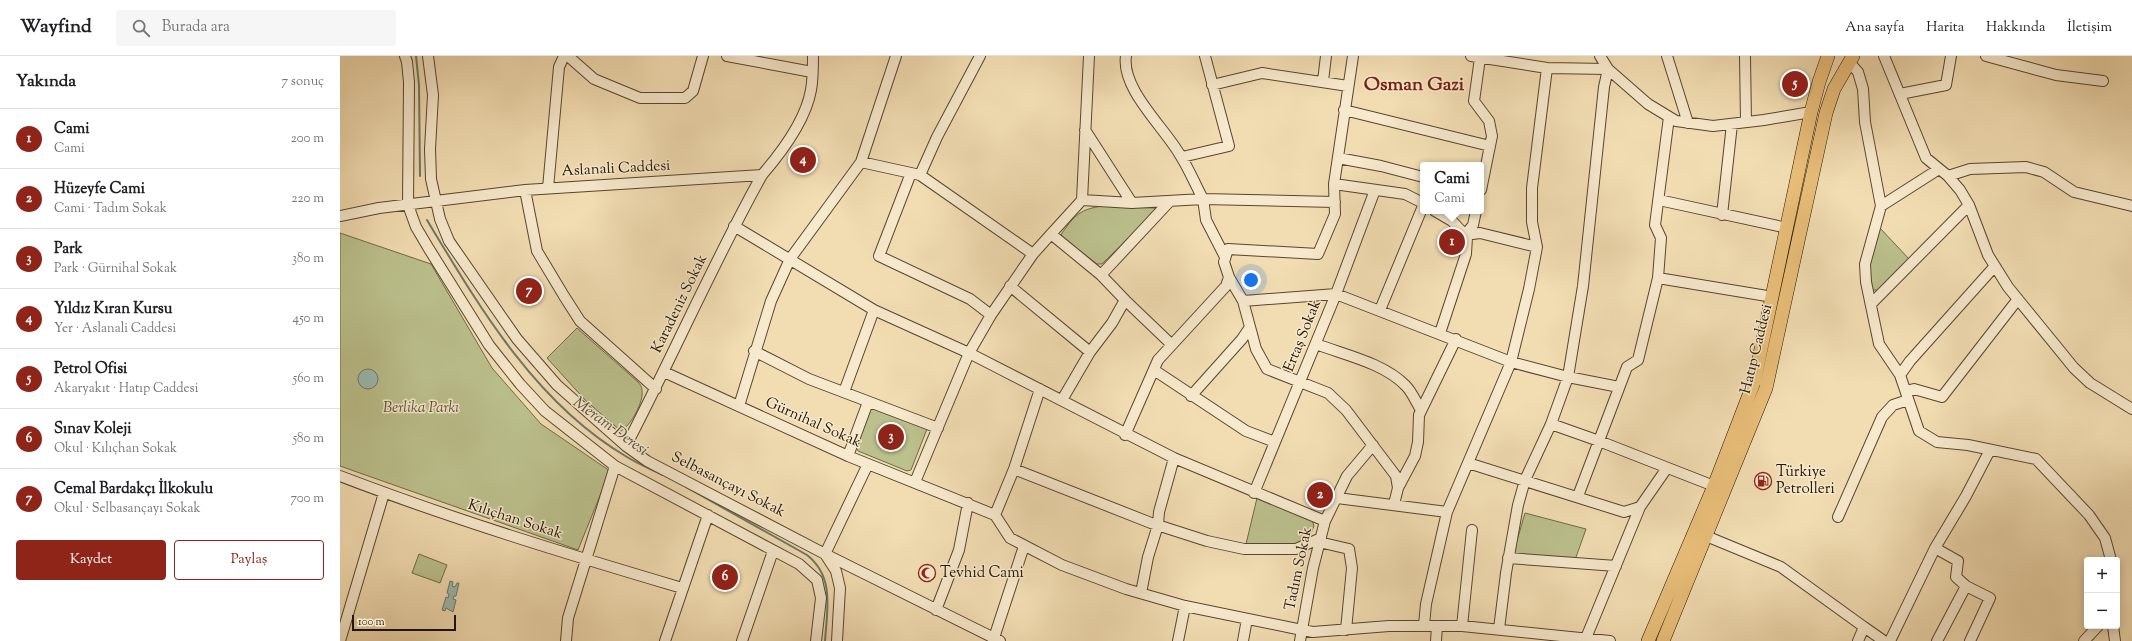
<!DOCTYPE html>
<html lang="tr">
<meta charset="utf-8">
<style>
:root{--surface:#fff;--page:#f6f6f6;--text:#202124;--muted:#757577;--line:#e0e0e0;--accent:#8f2418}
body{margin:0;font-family:"Sorts Mill Goudy",serif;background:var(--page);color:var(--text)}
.controls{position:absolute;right:12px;bottom:12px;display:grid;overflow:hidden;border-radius:4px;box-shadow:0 2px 10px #0003}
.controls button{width:36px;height:36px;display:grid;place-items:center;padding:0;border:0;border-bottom:1px solid var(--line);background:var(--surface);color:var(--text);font:20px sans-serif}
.scale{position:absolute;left:12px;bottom:10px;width:104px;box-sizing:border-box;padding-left:4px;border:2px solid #241402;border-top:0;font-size:11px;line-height:14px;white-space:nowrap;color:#241402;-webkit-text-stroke:3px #f7e9cd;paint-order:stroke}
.you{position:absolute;left:911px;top:224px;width:14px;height:14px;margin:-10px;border:3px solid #fff;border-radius:50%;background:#1a73e8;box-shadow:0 0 0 6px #1a73e833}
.badge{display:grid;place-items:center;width:26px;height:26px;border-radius:50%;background:var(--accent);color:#fff;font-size:13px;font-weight:700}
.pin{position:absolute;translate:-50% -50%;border:2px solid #fff;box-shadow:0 1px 4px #0006}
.popup{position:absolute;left:1080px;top:106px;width:64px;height:52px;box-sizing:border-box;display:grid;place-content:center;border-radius:4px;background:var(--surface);filter:drop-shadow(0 1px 3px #0005);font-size:13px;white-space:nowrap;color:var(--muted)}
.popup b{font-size:15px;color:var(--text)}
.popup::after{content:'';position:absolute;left:50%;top:100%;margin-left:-8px;border:8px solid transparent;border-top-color:var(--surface)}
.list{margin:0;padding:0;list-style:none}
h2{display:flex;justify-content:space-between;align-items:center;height:52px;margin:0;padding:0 16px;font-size:17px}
h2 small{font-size:13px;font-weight:400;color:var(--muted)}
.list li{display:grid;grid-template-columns:26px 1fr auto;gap:12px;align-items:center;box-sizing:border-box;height:60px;padding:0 16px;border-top:1px solid var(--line)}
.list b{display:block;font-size:15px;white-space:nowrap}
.list p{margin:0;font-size:13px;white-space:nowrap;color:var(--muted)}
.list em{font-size:13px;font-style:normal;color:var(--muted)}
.actions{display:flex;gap:8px;padding:12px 16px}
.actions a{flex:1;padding:9px 0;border:1px solid var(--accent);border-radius:4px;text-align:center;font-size:14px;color:var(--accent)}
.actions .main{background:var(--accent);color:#fff}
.icon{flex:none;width:22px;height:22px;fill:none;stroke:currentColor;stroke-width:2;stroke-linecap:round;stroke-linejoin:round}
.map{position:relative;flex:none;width:1792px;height:585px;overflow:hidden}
header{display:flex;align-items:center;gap:24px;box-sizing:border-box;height:56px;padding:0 20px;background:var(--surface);border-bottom:1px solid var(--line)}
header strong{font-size:19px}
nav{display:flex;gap:22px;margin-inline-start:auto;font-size:14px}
.search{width:280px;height:36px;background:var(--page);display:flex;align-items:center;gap:10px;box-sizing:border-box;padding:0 14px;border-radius:4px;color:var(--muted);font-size:15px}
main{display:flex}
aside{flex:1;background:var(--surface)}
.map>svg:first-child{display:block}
</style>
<header>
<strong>Wayfind</strong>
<div class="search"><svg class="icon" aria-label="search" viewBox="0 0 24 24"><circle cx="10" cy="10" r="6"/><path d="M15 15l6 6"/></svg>Burada ara</div>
<nav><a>Ana sayfa</a><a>Harita</a><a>Hakkında</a><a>İletişim</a></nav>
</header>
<main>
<aside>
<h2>Yakında<small>7 sonuç</small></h2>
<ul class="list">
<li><span class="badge">1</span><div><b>Cami</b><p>Cami</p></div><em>200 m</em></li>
<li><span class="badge">2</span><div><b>Hüzeyfe Cami</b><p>Cami · Tadım Sokak</p></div><em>220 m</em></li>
<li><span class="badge">3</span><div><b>Park</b><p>Park · Gürnihal Sokak</p></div><em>380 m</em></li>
<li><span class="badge">4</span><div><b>Yıldız Kıran Kursu</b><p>Yer · Aslanali Caddesi</p></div><em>450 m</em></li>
<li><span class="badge">5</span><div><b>Petrol Ofisi</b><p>Akaryakıt · Hatıp Caddesi</p></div><em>560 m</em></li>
<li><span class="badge">6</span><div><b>Sınav Koleji</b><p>Okul · Kılıçhan Sokak</p></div><em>580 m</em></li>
<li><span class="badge">7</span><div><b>Cemal Bardakçı İlkokulu</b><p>Okul · Selbasançayı Sokak</p></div><em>700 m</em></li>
</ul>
<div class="actions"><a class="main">Kaydet</a><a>Paylaş</a></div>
</aside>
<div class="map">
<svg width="1792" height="585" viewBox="0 0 1792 585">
<rect width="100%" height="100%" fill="#f2ddb2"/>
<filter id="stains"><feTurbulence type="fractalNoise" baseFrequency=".005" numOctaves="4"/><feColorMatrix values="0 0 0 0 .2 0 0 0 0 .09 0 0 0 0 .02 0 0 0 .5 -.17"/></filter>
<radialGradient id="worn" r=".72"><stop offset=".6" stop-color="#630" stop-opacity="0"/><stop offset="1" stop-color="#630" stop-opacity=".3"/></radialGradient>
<!-- green -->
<path fill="#bbc08c" stroke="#706a47" d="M763 150 814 152 816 155 762 208H757L721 180 722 177C735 159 740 153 763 150Z
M1539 171 1570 204 1538 234H1533C1525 214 1534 192 1539 171Z
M0 177 91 208 152 312 201 368 270 415 238 494 0 410Z
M237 272 298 326C300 328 302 331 302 334 304 346 291 369 281 375L246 345 207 302Z
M534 351 587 373 571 414 567 415 518 395 515 389 531 352Z
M917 442 972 464 974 470 967 486 956 489 906 488Z
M1185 457 1246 473 1235 504 1176 499 1174 495Z
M79 498 107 509 100 527 72 517Z"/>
<!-- water -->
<path fill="#9cbbb1" stroke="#6c786b" d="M18 323a10 10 0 1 1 20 0a10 10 0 1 1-20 0Z
M110 525 113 526 112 530 115 531 117 527H119L116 540H114L113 543 116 544 113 556 106 552 105 555 102 554 106 541 108 542 109 538 107 537Z"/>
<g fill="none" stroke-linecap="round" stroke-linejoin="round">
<!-- stream -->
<path stroke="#6c786b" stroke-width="2" d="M76 0 79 29 80 120
M87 164C140 252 196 348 287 401 298 408 311 413 323 419
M346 431 467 499C495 521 487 554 485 585"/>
<!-- minor casing -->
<g stroke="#58462e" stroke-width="12">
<path id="minor" d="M65 0 67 6 69 26 68 149 76 171 89 193 149 289 180 328 205 355 275 410 459 508 477 524 481 542 476 585
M88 0 93 39 90 93 91 123 100 163 109 185 177 283 217 329 286 390 307 405 485 498 496 515 500 532 497 585
M228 0 254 23 300 42H345L353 35 363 0
M387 0 472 16
M1013 0 994 128 995 158 978 198 888 193 884 206 889 221 903 245 916 293 927 313 988 337 1006 354 1056 420 1058 432 1054 448
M1131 0 1207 12 1268 13 1308 48 1336 65 1373 70 1424 64 1471 56
M1327 0 1348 67
M1405 0 1406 66
M1544 0 1586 102 1608 120 1620 134 1629 149 1648 199 1668 231 1734 312 1750 327 1792 353
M1646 0 1716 19 1763 25
M1140 2 1134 45 1149 65 1152 80 1141 134
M1509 6 1518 16 1523 33 1525 66 1541 150
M983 25 986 0
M872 29 922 17 1008 30
M1560 38 1606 29 1611 0
M1004 54 1150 90
M745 74 792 147 863 143C855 128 849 113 840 99 824 71 781 33 786 0
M842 101 889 90 865 0
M998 102 1041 110 1083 121
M521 106 556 0
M1599 113 1541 150 1525 208 1526 226 1539 288 1560 319 1579 375 1597 386 1628 389 1696 403 1749 459 1765 482 1771 504
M571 117 539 200 630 243 651 259 693 198 580 119
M1608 120 1630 113 1686 111 1704 116 1734 136 1792 150
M994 128 1065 138 1083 147
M208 132 219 11 224 0
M185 134 197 195 224 240 240 265 316 333
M742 144 792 147
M1319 144 1447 172
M1095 155 1112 165 1127 181 1126 198 1100 277
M1382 159 1392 68
M0 160 39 152 185 134 422 119C441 97 466 63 471 34 473 23 473 11 473 0
M394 170 534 254 629 297 834 402 985 465
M711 178 742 144 749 0
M1125 179 1140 177 1197 191
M1125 179 1133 169 1136 155
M693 198 711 178 761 219 785 244 772 267 750 296
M885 201 866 164 863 143 995 146
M761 219 830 145
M1318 222 1433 241
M670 230 750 296 722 344
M785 244 831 288
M903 245 996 238 1171 306 1228 321 1279 331
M1532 247 1629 149
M1040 254 1083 150
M976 288C1005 299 1044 307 1066 330 1072 336 1076 346 1081 354
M414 295 469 323 598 372
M814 314 906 375 935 386
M324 316 508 400 655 459
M1560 319 1570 305 1655 210
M700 333 674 413 655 459 670 482 722 509 786 533 845 550 962 574 973 576 1049 570H1122L1270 585
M1566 335 1574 333 1602 341 1678 243
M504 336 534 254
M851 340 902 283 910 271
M399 350 431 245 450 203 521 106 580 119 597 81 640 0
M1211 368 1259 385 1374 430
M785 379 818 304 886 230 889 221
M286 390C333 300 373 207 422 119
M508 400 528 346
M1128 407 1284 456 1300 451 1327 412
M528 408 485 498 660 585
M674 413 811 467 867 485 904 493H956L981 482
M0 420C112 463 227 498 342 532
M575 426 629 297 651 259
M1058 432 1075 400 1078 386 1079 359 1116 283
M914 437 996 238 1035 134
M1238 440 1287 311 1298 304 1318 222 1321 182 1315 169 1329 61
M997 442 1107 456
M1498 461 1542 361 1553 349 1568 344
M1366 480 1441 511 1524 571
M979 486 1009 493 1012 512 1006 574
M1595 492 1618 505 1616 521 1626 530
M1168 502 1276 510
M801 537 808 501 818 469 819 456 834 402
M596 554 619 494 628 447
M1084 569 1086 548 1107 456 1171 306 1189 233 1197 191 1192 166V132L1207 12
M1122 570 1132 474
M1773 570 1775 585
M1159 573 1166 517 1178 449 1185 424 1211 368 1228 321 1243 230 1264 31 1268 13 1260 0
M1246 582 1300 451
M0 585 44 437
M226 585 228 562 275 410
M325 585 368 459
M402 585 433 495
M653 585 684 490
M838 585 845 550
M903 585 907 563
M960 585 973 512 985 465 1007 420 1033 389
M1096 585 1097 570
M1518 585 1524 571 1544 585
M1550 585 1595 492 1626 440 1650 394
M1597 585 1626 530 1650 542 1630 585
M1744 585 1758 570"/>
</g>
<!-- major casing -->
<g stroke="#241402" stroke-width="14">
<path id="major" d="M1308 585 1374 430 1414 326 1471 56 1479 26 1488 0
M1323 585 1426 332 1486 57 1494 33 1513 0"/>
</g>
<!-- minor -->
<use href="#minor" stroke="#f7e9cd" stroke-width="10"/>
<!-- major -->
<use href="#major" stroke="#e9be79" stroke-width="13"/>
</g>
<!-- icons -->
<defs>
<g id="fuel-ring" transform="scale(0.9)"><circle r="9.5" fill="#f7e9cd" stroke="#8f2418" stroke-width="1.5"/><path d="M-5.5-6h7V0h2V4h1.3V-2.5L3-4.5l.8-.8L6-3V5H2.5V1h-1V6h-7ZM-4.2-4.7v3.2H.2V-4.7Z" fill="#8f2418"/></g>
<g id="mosque-ring" transform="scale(0.9)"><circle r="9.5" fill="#f7e9cd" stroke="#8f2418" stroke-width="1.5"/><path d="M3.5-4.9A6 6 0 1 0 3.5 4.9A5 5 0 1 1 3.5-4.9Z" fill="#8f2418"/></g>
</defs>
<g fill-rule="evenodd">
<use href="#fuel-ring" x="1423" y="425"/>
<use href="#mosque-ring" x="587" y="517"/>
</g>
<g text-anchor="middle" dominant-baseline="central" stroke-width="3" stroke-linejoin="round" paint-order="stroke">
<!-- street labels -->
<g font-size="15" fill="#241402" stroke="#f7e9cd">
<text transform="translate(276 113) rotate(-3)">Aslanali Caddesi</text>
<text transform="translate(340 248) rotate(-64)">Karadeniz Sokak</text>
<text transform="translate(963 280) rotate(-68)">Ertaş Sokak</text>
<text transform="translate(1417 293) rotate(-76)">Hatıp Caddesi</text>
<text transform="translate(473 367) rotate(24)">Gürnihal Sokak</text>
<text transform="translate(388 429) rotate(27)">Selbasançayı Sokak</text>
<text transform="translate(175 464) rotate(18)">Kılıçhan Sokak</text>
<text transform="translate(959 513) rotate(-78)">Tadım Sokak</text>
</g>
<!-- park labels -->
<g font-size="15" font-style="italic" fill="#595032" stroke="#f7e9cd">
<text x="81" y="352">Berlika Parkı</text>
</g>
<!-- poi labels -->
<g font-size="15" fill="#241402" stroke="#f7e9cd" text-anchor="start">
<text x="1436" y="416">Türkiye<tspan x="1436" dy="17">Petrolleri</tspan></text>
<text x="600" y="517">Tevhid Cami</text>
</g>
<!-- water labels -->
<g font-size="16" font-style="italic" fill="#4e4e3f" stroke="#f7e9cd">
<text transform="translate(270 371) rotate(36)">Meram Deresi</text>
</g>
<!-- district labels -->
<g font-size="19" font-weight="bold" fill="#7a1f14" stroke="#f7e9cd">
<text x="1074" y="29">Osman Gazi</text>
</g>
</g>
<rect width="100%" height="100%" filter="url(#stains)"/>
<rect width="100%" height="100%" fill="url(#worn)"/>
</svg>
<div class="controls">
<button>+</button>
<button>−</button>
</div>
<div class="scale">100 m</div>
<div class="you"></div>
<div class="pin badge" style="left:1112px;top:186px">1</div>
<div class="popup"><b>Cami</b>Cami</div>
<div class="pin badge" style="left:980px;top:439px">2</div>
<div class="pin badge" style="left:551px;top:381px">3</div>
<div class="pin badge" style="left:463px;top:104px">4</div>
<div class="pin badge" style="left:1455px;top:28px">5</div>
<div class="pin badge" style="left:385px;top:521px">6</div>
<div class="pin badge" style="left:189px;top:235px">7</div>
</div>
</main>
